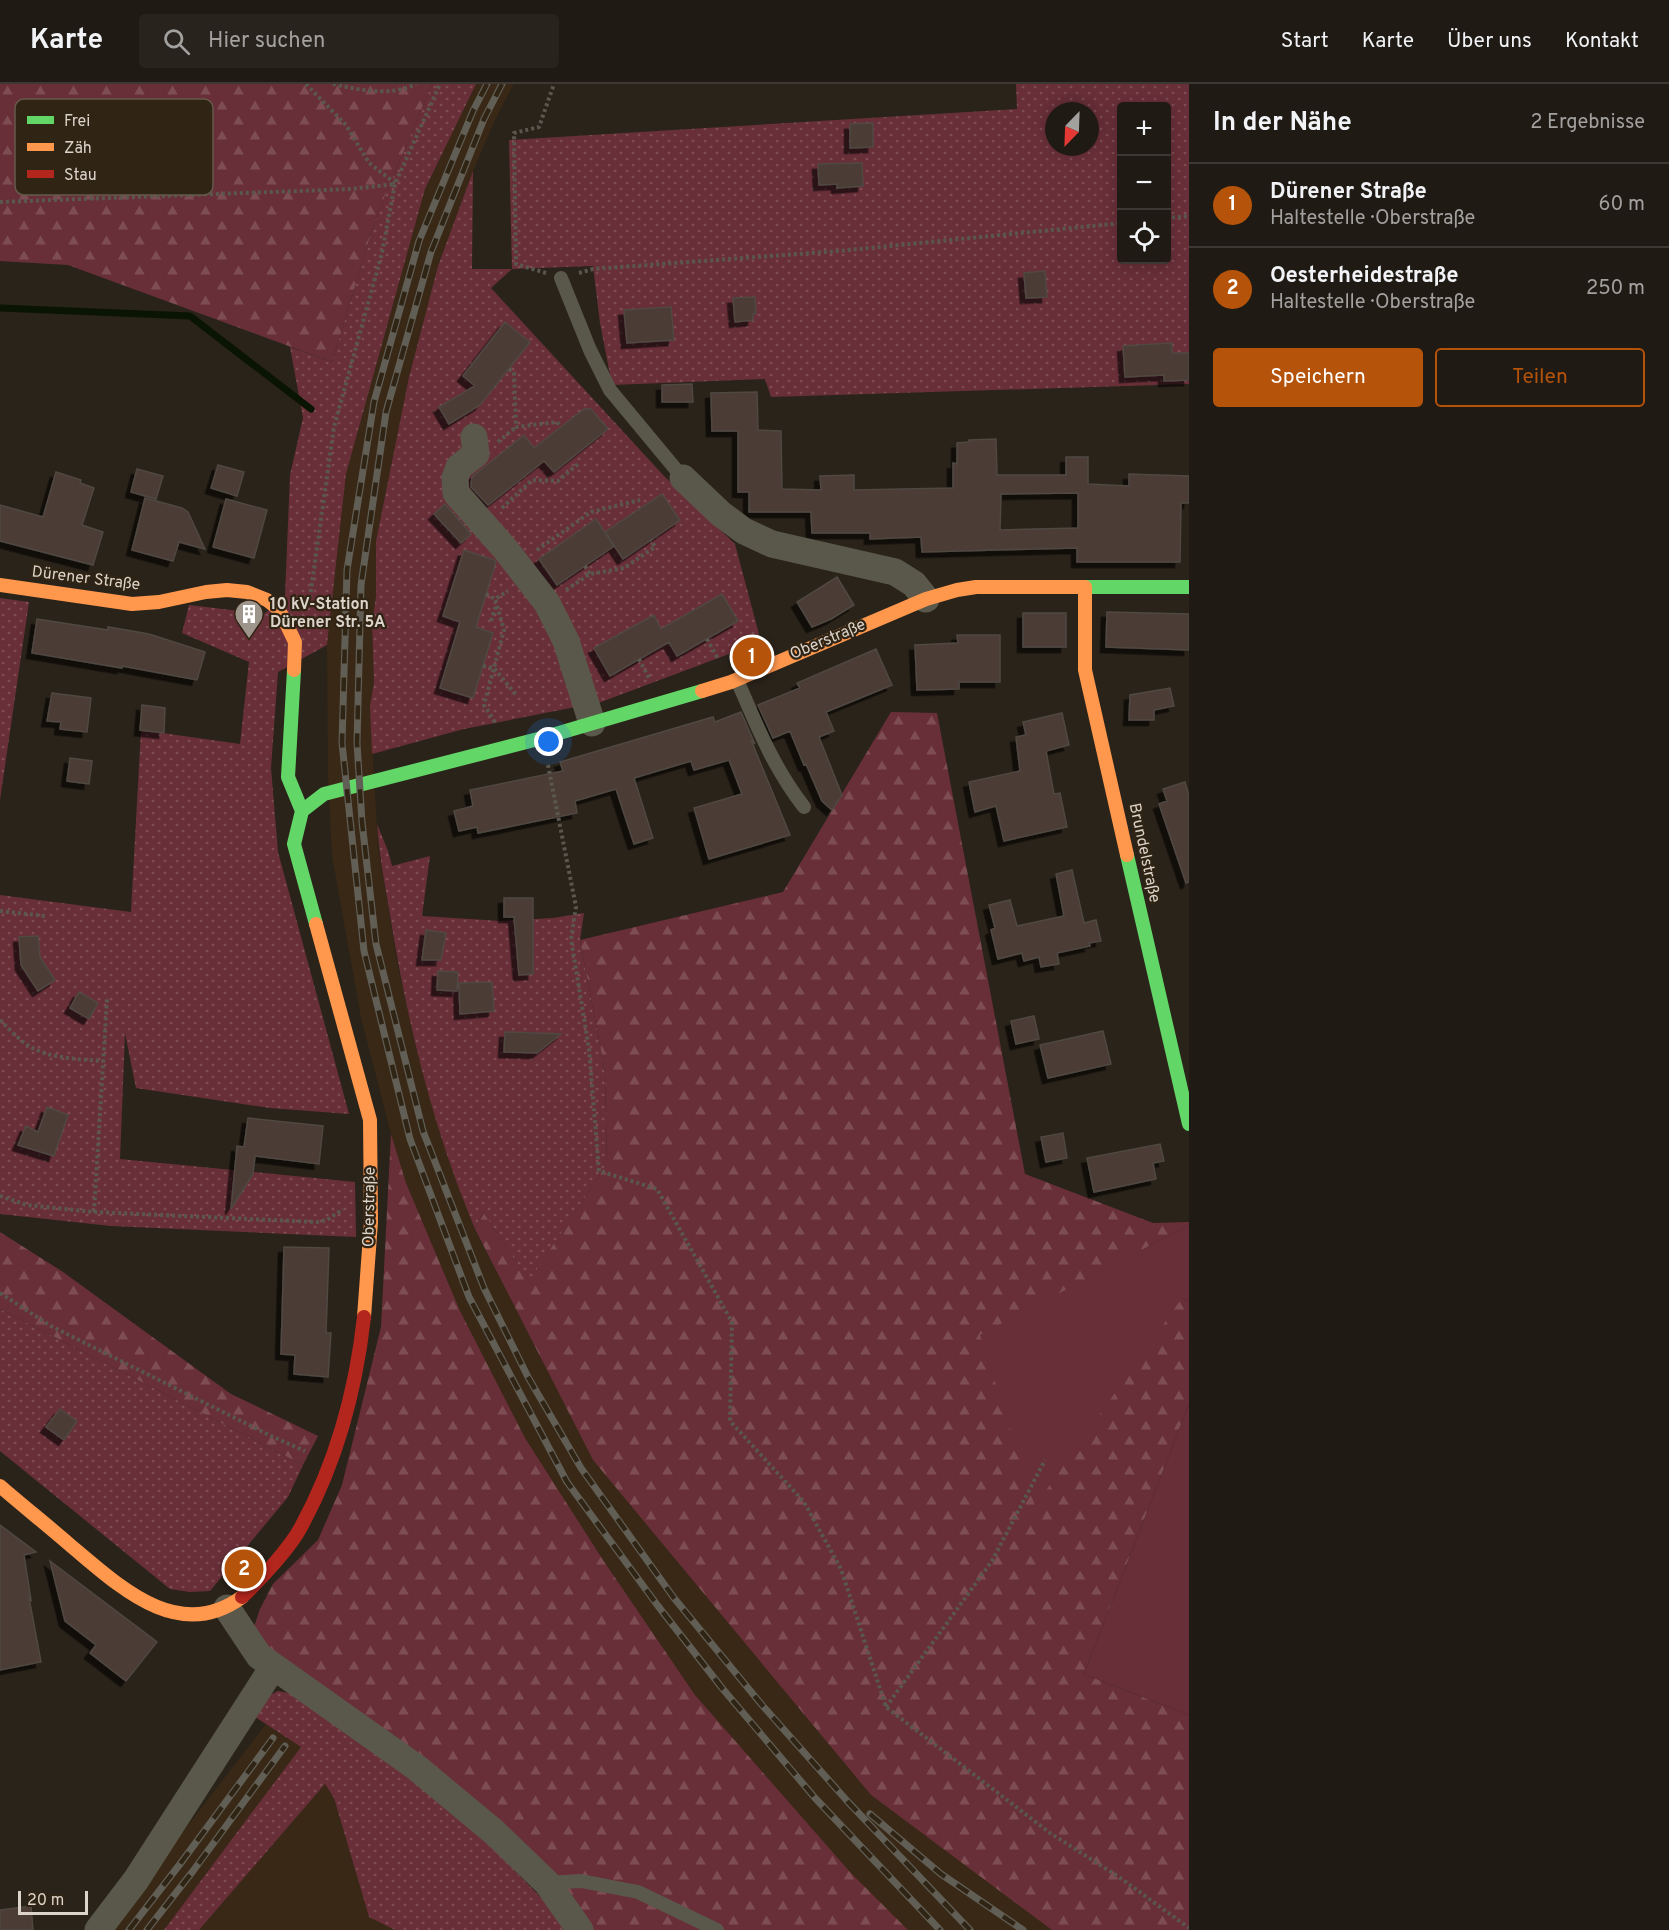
<!DOCTYPE html>
<html lang="de">
<meta charset="utf-8">
<style>
:root{--surface:#201a14;--page:#28231d;--text:#f1f3f6;--muted:#a2a1a0;--line:#3d3834;--accent:#b45309}
body{margin:0;font-family:Overpass,sans-serif;background:var(--page);color:var(--text)}
.controls{position:absolute;right:18px;top:18px;display:grid;overflow:hidden;border-radius:6px;box-shadow:0 3px 15px #0003}
.controls button{width:54px;height:54px;display:grid;place-items:center;padding:0;border:0;border-bottom:2px solid var(--line);background:var(--surface);color:var(--text);font:30px sans-serif}
.compass{position:absolute;left:1045px;top:18px;width:54px;height:54px;border-radius:50%;background:var(--surface);box-shadow:0 3px 15px #0003;rotate:203deg}
.scale{position:absolute;left:18px;bottom:15px;width:70px;box-sizing:border-box;padding-left:6px;border:3px solid #dcd3ca;border-top:0;font-size:16px;line-height:21px;white-space:nowrap;color:#dcd3ca;-webkit-text-stroke:4px #302414;paint-order:stroke}
.you{position:absolute;left:549px;top:658px;width:21px;height:21px;margin:-15px;border:4px solid #fff;border-radius:50%;background:#1a73e8;box-shadow:0 0 0 9px #1a73e833}
.badge{display:grid;place-items:center;width:39px;height:39px;border-radius:50%;background:var(--accent);color:#fff;font-size:20px;font-weight:700}
.pin{position:absolute;translate:-50% -50%;border:3px solid #fff;box-shadow:0 2px 6px #0006}
.list{margin:0;padding:0;list-style:none}
h2{display:flex;justify-content:space-between;align-items:center;height:78px;margin:0;padding:0 24px;font-size:26px}
h2 small{font-size:20px;font-weight:400;color:var(--muted)}
.list li{display:grid;grid-template-columns:39px 1fr auto;gap:18px;align-items:center;box-sizing:border-box;height:84px;padding:0 24px;border-top:2px solid var(--line)}
.list b{display:block;font-size:22px;white-space:nowrap}
.list p{margin:0;font-size:20px;white-space:nowrap;color:var(--muted)}
.list em{font-size:20px;font-style:normal;color:var(--muted)}
.actions{display:flex;gap:12px;padding:18px 24px}
.actions a{flex:1;padding:14px 0;border:2px solid var(--accent);border-radius:6px;text-align:center;font-size:21px;color:var(--accent)}
.actions .main{background:var(--accent);color:#fff}
.icon{flex:none;width:33px;height:33px;fill:none;stroke:currentColor;stroke-width:2;stroke-linecap:round;stroke-linejoin:round}
.map{position:relative;flex:none;width:1189px;height:1846px;overflow:hidden}
header{display:flex;align-items:center;gap:36px;box-sizing:border-box;height:84px;padding:0 30px;background:var(--surface);border-bottom:2px solid var(--line)}
header strong{font-size:28px}
nav{display:flex;gap:33px;margin-inline-start:auto;font-size:21px}
.search{width:420px;height:54px;background:var(--page);display:flex;align-items:center;gap:15px;box-sizing:border-box;padding:0 21px;border-radius:6px;color:var(--muted);font-size:22px}
main{display:flex}
aside{flex:1;background:var(--surface)}
.map>svg:first-child{display:block}
</style>
<header>
<strong>Karte</strong>
<div class="search"><svg class="icon" aria-label="search" viewBox="0 0 24 24"><circle cx="10" cy="10" r="6"/><path d="M15 15l6 6"/></svg>Hier suchen</div>
<nav><a>Start</a><a>Karte</a><a>Über uns</a><a>Kontakt</a></nav>
</header>
<main>
<div class="map">
<svg width="1189" height="1846" viewBox="0 0 1189 1846">
<defs>
<pattern id="green-dots" width="8" height="8" patternUnits="userSpaceOnUse" patternTransform="scale(1.5)"><rect width="8" height="8" fill="#692f38"/><path d="M2 2h.1M6 6h.1" fill="none" stroke="#7e4c53" stroke-width="1.8" stroke-linecap="round"/></pattern>
<pattern id="forest-firs" width="22" height="20" patternUnits="userSpaceOnUse" patternTransform="scale(1.5)"><rect width="22" height="20" fill="#692f38"/><path d="M5 1l3.5 6h-7zM16 11l3.5 6h-7z" fill="#7e4c53"/></pattern>
<filter id="shadow"><feDropShadow dx="-5.5" dy="5.5" stdDeviation="0" flood-color="#0009"/></filter>
</defs>
<rect width="100%" height="100%" fill="#2a231a"/>
<!-- built -->
<path fill="#382815" d="M476 0H514L495 36 473 87 438 182 409 293 376 457V512L372 541 374 598 370 622 378 763 398 883 417 967 463 1116 475 1145 593 1376 871 1711 1052 1846H908L850 1788 695 1611 603 1476 525 1354 460 1227 406 1099 396 1069 361 934 332 772 328 691 327 561 346 390 425 105Z
M266 1640 301 1663 164 1846H107Z
M325 1700 334 1714 369 1833 395 1846H199Z"/>
<!-- green -->
<path fill="url(#green-dots)" fill-rule="evenodd" d="M432 0H476L425 105 346 390 327 561 278 588 271 684 278 768 349 1030 270 1024 136 1004 125 949 120 1075 355 1098 356 1153 111 1142 0 1130V811L131 828 141 646 240 660 249 578 182 549 189 521 264 530 285 512 290 391 303 334 290 263 332 278 376 133Z
M1016 0H1189V300L771 313 765 295 612 301 600 239 593 182 512 185 491 204 664 392 735 460 761 558 601 618 464 645 372 670 370 622 374 598 372 541 376 512V457L409 293 438 182 473 87 472 185H512L509 56 1017 25ZM1122 22H1166V176H1122ZM1054 27H1090V63H1054Z
M0 514 29 518 0 716Z
M377 740 388 767 392 782 430 772 422 832 501 837 553 834 584 829 580 856 605 988 607 1080 529 1198 483 1128 475 1145C433 1045 407 938 390 831 385 801 379 771 377 740Z
M0 1225 303 1381 288 1413 210 1507 190 1508 170 1505 0 1367Z
M278 1607 294 1610 403 1688 485 1756 556 1829 563 1846H395L369 1833 334 1714 325 1700 199 1846H164L301 1663 252 1631 264 1614Z"/>
<!-- forest -->
<path fill="url(#forest-firs)" d="M0 0H432L376 133 332 278 68 181 0 177Z
M891 628 937 629 1025 1090 1153 1139 1189 1138V1141L980 1252 1182 1214 1189 1218V1320L1084 1590 1189 1631V1846H1052L871 1711 593 1376 475 1145 483 1128 529 1197 607 1080 605 988 580 856 783 808Z
M391 1050 406 1099 460 1227 525 1354 603 1476 695 1611 850 1788 908 1846H592L269 1564 254 1543 260 1525 273 1500 318 1456 342 1401 381 1243Z
M0 1148 63 1188 231 1310 318 1352 303 1381 0 1225Z"/>
<!-- pitch -->
<path fill="#692f38" d="M1189 1141V1218L1182 1214 1035 1422 980 1251Z
M1189 1320V1631L1084 1590Z"/>
<g fill="none" stroke-linecap="round" stroke-linejoin="round">
<!-- stream -->
<path stroke="#0a1402" stroke-width="7" d="M0 224 190 232 311 325"/>
</g>
<!-- building -->
<path fill="#4b3d34" stroke="#504843" stroke-width="1.5" fill-rule="evenodd" filter="url(#shadow)" d="M873 39V63L850 64V40Z
M862 79 863 102 837 104V100L819 101 818 80Z
M1045 187 1047 213 1026 214 1024 189Z
M755 213 756 230H753V236L735 238 733 214Z
M671 223 674 256 627 259 624 226Z
M505 238 530 258 480 321 449 340 439 323 475 302 463 292Z
M1172 259V269H1189V296L1164 297V291L1125 293 1123 262Z
M692 300 693 318H662V301Z
M757 308 758 346 781 347 782 405 821 406 820 392 854 391V406L953 404V379L957 380V359L969 358V356L996 355 997 391H1066V373H1088V400L1129 402V390L1189 392V419H1181L1180 478H1077V464L922 468 921 453 870 455V449H812L811 428H749V408H738V347H712L711 309ZM1078 409V444L1000 446 1001 410Z
M584 325H591L608 345 554 388 544 377 488 421 471 403 472 393 524 351 534 364Z
M218 381 244 388 237 412 211 404Z
M137 385 163 392 156 415 131 408Z
M56 388 81 396 80 399 94 404 82 441 103 448 93 481 0 457V421L43 433Z
M662 410 680 436 623 475 605 448Z
M145 414 182 424 188 428 205 465 179 458 173 477 132 466Z
M226 415 267 426 254 474 213 463Z
M445 420 471 450 461 459 434 430Z
M596 435 614 462 557 501 539 475Z
M464 466 494 476 496 478 476 543 493 549 473 614 440 604 460 538 443 532Z
M837 493 854 521 831 535 812 543 797 518Z
M722 510 738 537 677 572 669 558 610 592 594 564 654 531 661 545Z
M1107 528 1189 530V566L1106 563Z
M1023 529H1066V563H1023Z
M37 535 108 546V543L149 550 205 568 197 596 122 582V584L32 569Z
M957 551H1000V598H959V605L917 606 915 561 958 559Z
M876 565 892 601 826 628 834 647 819 653 842 711 832 726 822 717 806 680 804 681 790 647 773 654 758 621 800 604 797 599Z
M1170 604 1174 622 1154 626V636H1129L1130 611Z
M52 609 91 614 87 648 60 645 61 638 47 637Z
M142 621 165 624 164 649 140 646Z
M741 628 755 660 751 656 790 751 709 775 694 724 742 710 729 676 694 686 691 677 634 694 653 754 634 760 616 705 575 717 577 729 478 749 477 743 459 747 454 727 473 722 470 706 563 687 560 678 713 633 715 638Z
M1062 629 1069 661 1046 667 1054 710 1060 709 1067 743 1004 757 996 722 975 728 969 698 1020 687 1016 653 1026 651 1023 638Z
M70 674 92 677 89 700 67 697Z
M1185 698 1189 711V798L1186 799 1159 720 1167 717 1163 705Z
M1072 786 1084 839 1096 836 1101 857 1089 859 1090 862 1057 869 1059 880 1041 883 1039 873 1024 877 1022 869 998 875 991 846 995 844 989 821 1010 816 1017 842 1064 832 1056 790Z
M504 814H533V890L519 891 514 833H504Z
M426 846 446 849 441 876H422Z
M38 852 40 873 55 896 38 907 21 881 19 853Z
M438 887 458 888 457 907 437 906Z
M492 898 494 927 460 930 459 899Z
M79 908 98 919 89 935 70 924Z
M1034 932 1039 955 1016 960 1011 937Z
M1103 947 1111 980 1048 994 1040 961Z
M505 948 561 950 537 969 504 968Z
M47 1023 68 1031 54 1072 18 1061 26 1042 38 1048Z
M248 1034 323 1042 319 1080 255 1072 253 1090 231 1125 237 1062 244 1063Z
M1063 1049 1067 1074 1046 1078 1041 1053Z
M1160 1060 1164 1077 1153 1079 1156 1095 1094 1108 1087 1074Z
M284 1163 329 1164 326 1249H331L328 1293 294 1290 295 1271 281 1270Z
M60 1325 77 1337 64 1356 46 1343Z
M0 1441 36 1468 24 1471 31 1516 29 1514 41 1578 0 1586Z
M50 1477 157 1558 126 1597 90 1569 96 1561 65 1537Z
M31 1822 33 1846H0V1826Z"/>
<g fill="none" stroke-linecap="round" stroke-linejoin="round">
<!-- path -->
<path stroke="#5a574e" stroke-width="4" stroke-dasharray="3 3" stroke-linecap="butt" d="M306 0 346 41 369 79 395 99
M333 0C360 6 390 13 416 0
M0 118 352 105 395 100
M1166 134 1189 132
M546 189 516 180 514 49 539 43 554 0
M579 189 593 185 839 167 1122 139
M509 285 514 289 516 343 557 338 561 343
M498 358 516 343
M502 424 532 396 558 397 578 380
M537 466 591 428 640 416
M585 482 590 490
M566 506 590 490 624 484 655 463 651 456
M486 510 495 515
M309 520 334 343 382 169 395 100 440 0
M491 537 496 522
M707 555 718 575
M639 575 650 596
M483 582 494 584 517 612
M495 638 484 621 504 546 495 515 508 507
M548 681 576 823 571 855 589 965 599 1087 657 1105 732 1238 730 1337 804 1418 841 1485 886 1623 1050 1749 1119 1793 1189 1844
M0 827 45 832
M0 936C9 945 18 955 29 962 51 975 78 975 103 977
M0 1112 27 1121 94 1128 317 1138 327 1136 343 1125
M94 1128 107 915
M0 1209 51 1242 271 1352 305 1367
M886 1623 992 1477 1045 1376"/>
<!-- lane -->
<path stroke="#5a584b" stroke-width="14" d="M561 194 590 266 610 306 683 394
M737 596C757 642 773 683 804 723
M547 1799 581 1797 638 1808 717 1846"/>
<!-- street -->
<path stroke="#5a584b" stroke-width="27" d="M474 353 476 370 459 383 455 394 456 409 506 466 547 519 566 557 592 639
M683 394 721 430 744 447 772 460 895 488 914 500 926 515
M227 1524 259 1572 417 1684 494 1748 547 1799 580 1846
M98 1846 136 1796 273 1583"/>
<!-- fast -->
<path stroke="#63d668" stroke-width="14" d="M1085 503H1189
M294 586 288 693 302 727
M1127 771 1189 1040
M316 840 294 760 302 727 324 710 542 654 702 607"/>
<!-- slow -->
<path stroke="#ff974d" stroke-width="14" d="M0 501 132 520 159 518 206 508 227 506 247 508 267 516 276 523 283 533 295 558 294 586
M1085 503V586L1127 771
M702 607 731 598 926 515 957 506 976 503H1085
M316 840 370 1036 371 1138 364 1233
M0 1402C23 1422 47 1441 70 1461 119 1502 178 1560 242 1513"/>
<!-- jam -->
<path stroke="#b3261e" stroke-width="14" d="M242 1513C260 1496 290 1464 301 1443 336 1379 356 1305 364 1233"/>
<!-- rail casing -->
<g stroke="#615e55" stroke-width="7">
<path id="rail" d="M487 0 473 27 419 157 374 318 347 486 342 659 364 867 410 1055 469 1213 567 1398 658 1522 722 1604 815 1714 940 1846
M502 0 484 35 431 168 386 328 361 501 357 659 362 738 376 860 423 1047 484 1204 528 1293 581 1384 674 1514 762 1621 849 1719 970 1846
M870 1730 941 1790 1023 1846
M129 1846 180 1780 273 1654
M147 1846 193 1787 285 1662"/>
</g>
<!-- rail -->
<use href="#rail" stroke="#302414" stroke-width="4.5" stroke-dasharray="14" stroke-linecap="butt"/>
</g>
<!-- icons -->
<defs>
<g id="building-pin" transform="scale(1.5)"><path d="M0 17L-7.5 6A9.5 9.5 0 1 1 7.5 6Z" fill="#9e958c" stroke="#302414"/><path d="M-4-6H4V6H1V3H-1V6H-4ZM-2.5-4.3h1.7v1.8h-1.7ZM.8-4.3h1.7v1.8H.8ZM-2.5-1h1.7V.8h-1.7ZM.8-1h1.7V.8H.8Z" fill="#fff"/></g>
</defs>
<g fill-rule="evenodd">
<use href="#building-pin" x="249" y="530"/>
</g>
<g text-anchor="middle" dominant-baseline="central" stroke-width="4.5" stroke-linejoin="round" paint-order="stroke">
<!-- street labels -->
<g font-size="16" fill="#dcd3ca" stroke="#302414">
<text transform="translate(86 495) rotate(7)">Dürener Straße</text>
<text transform="translate(828 556) rotate(-23)">Oberstraße</text>
<text transform="translate(1144 769) rotate(78)">Brundelstraße</text>
<text transform="translate(370 1123) rotate(-89)">Oberstraße</text>
</g>
<!-- poi labels -->
<g font-size="16" font-weight="bold" fill="#dcd3ca" stroke="#302414" text-anchor="start">
<text x="270" y="521">10 kV-Station<tspan x="270" dy="18">Dürener Str. 5A</tspan></text>
</g>
</g>
<!-- legend -->
<rect x="15" y="15" width="198" height="96" rx="9" fill="#302414" stroke="#64594b" stroke-width="1.5"/>
<rect x="27" y="32" width="27" height="8" fill="#63d668"/>
<rect x="27" y="59" width="27" height="8" fill="#ff974d"/>
<rect x="27" y="86" width="27" height="8" fill="#b3261e"/>
<g font-size="16" fill="#dcd3ca">
<text x="64" y="42">Frei</text>
<text x="64" y="69">Zäh</text>
<text x="64" y="96">Stau</text>
</g>
</svg>
<div class="controls">
<button>+</button>
<button>−</button>
<button><svg class="icon" aria-label="locate" viewBox="0 0 24 24"><circle cx="12" cy="12" r="6"/><path d="M12 2v4M12 18v4M2 12h4M18 12h4"/></svg></button>
</div>
<svg class="compass" viewBox="-18 -18 36 36"><path d="M0-13l5 13h-10z" fill="#e53935"/><path d="M0 13l5-13h-10z" fill="#a2a1a0"/></svg>
<div class="scale">20 m</div>
<div class="you"></div>
<div class="pin badge" style="left:752px;top:573px">1</div>
<div class="pin badge" style="left:244px;top:1485px">2</div>
</div>
<aside>
<h2>In der Nähe<small>2 Ergebnisse</small></h2>
<ul class="list">
<li><span class="badge">1</span><div><b>Dürener Straße</b><p>Haltestelle · Oberstraße</p></div><em>60 m</em></li>
<li><span class="badge">2</span><div><b>Oesterheidestraße</b><p>Haltestelle · Oberstraße</p></div><em>250 m</em></li>
</ul>
<div class="actions"><a class="main">Speichern</a><a>Teilen</a></div>
</aside>
</main>
